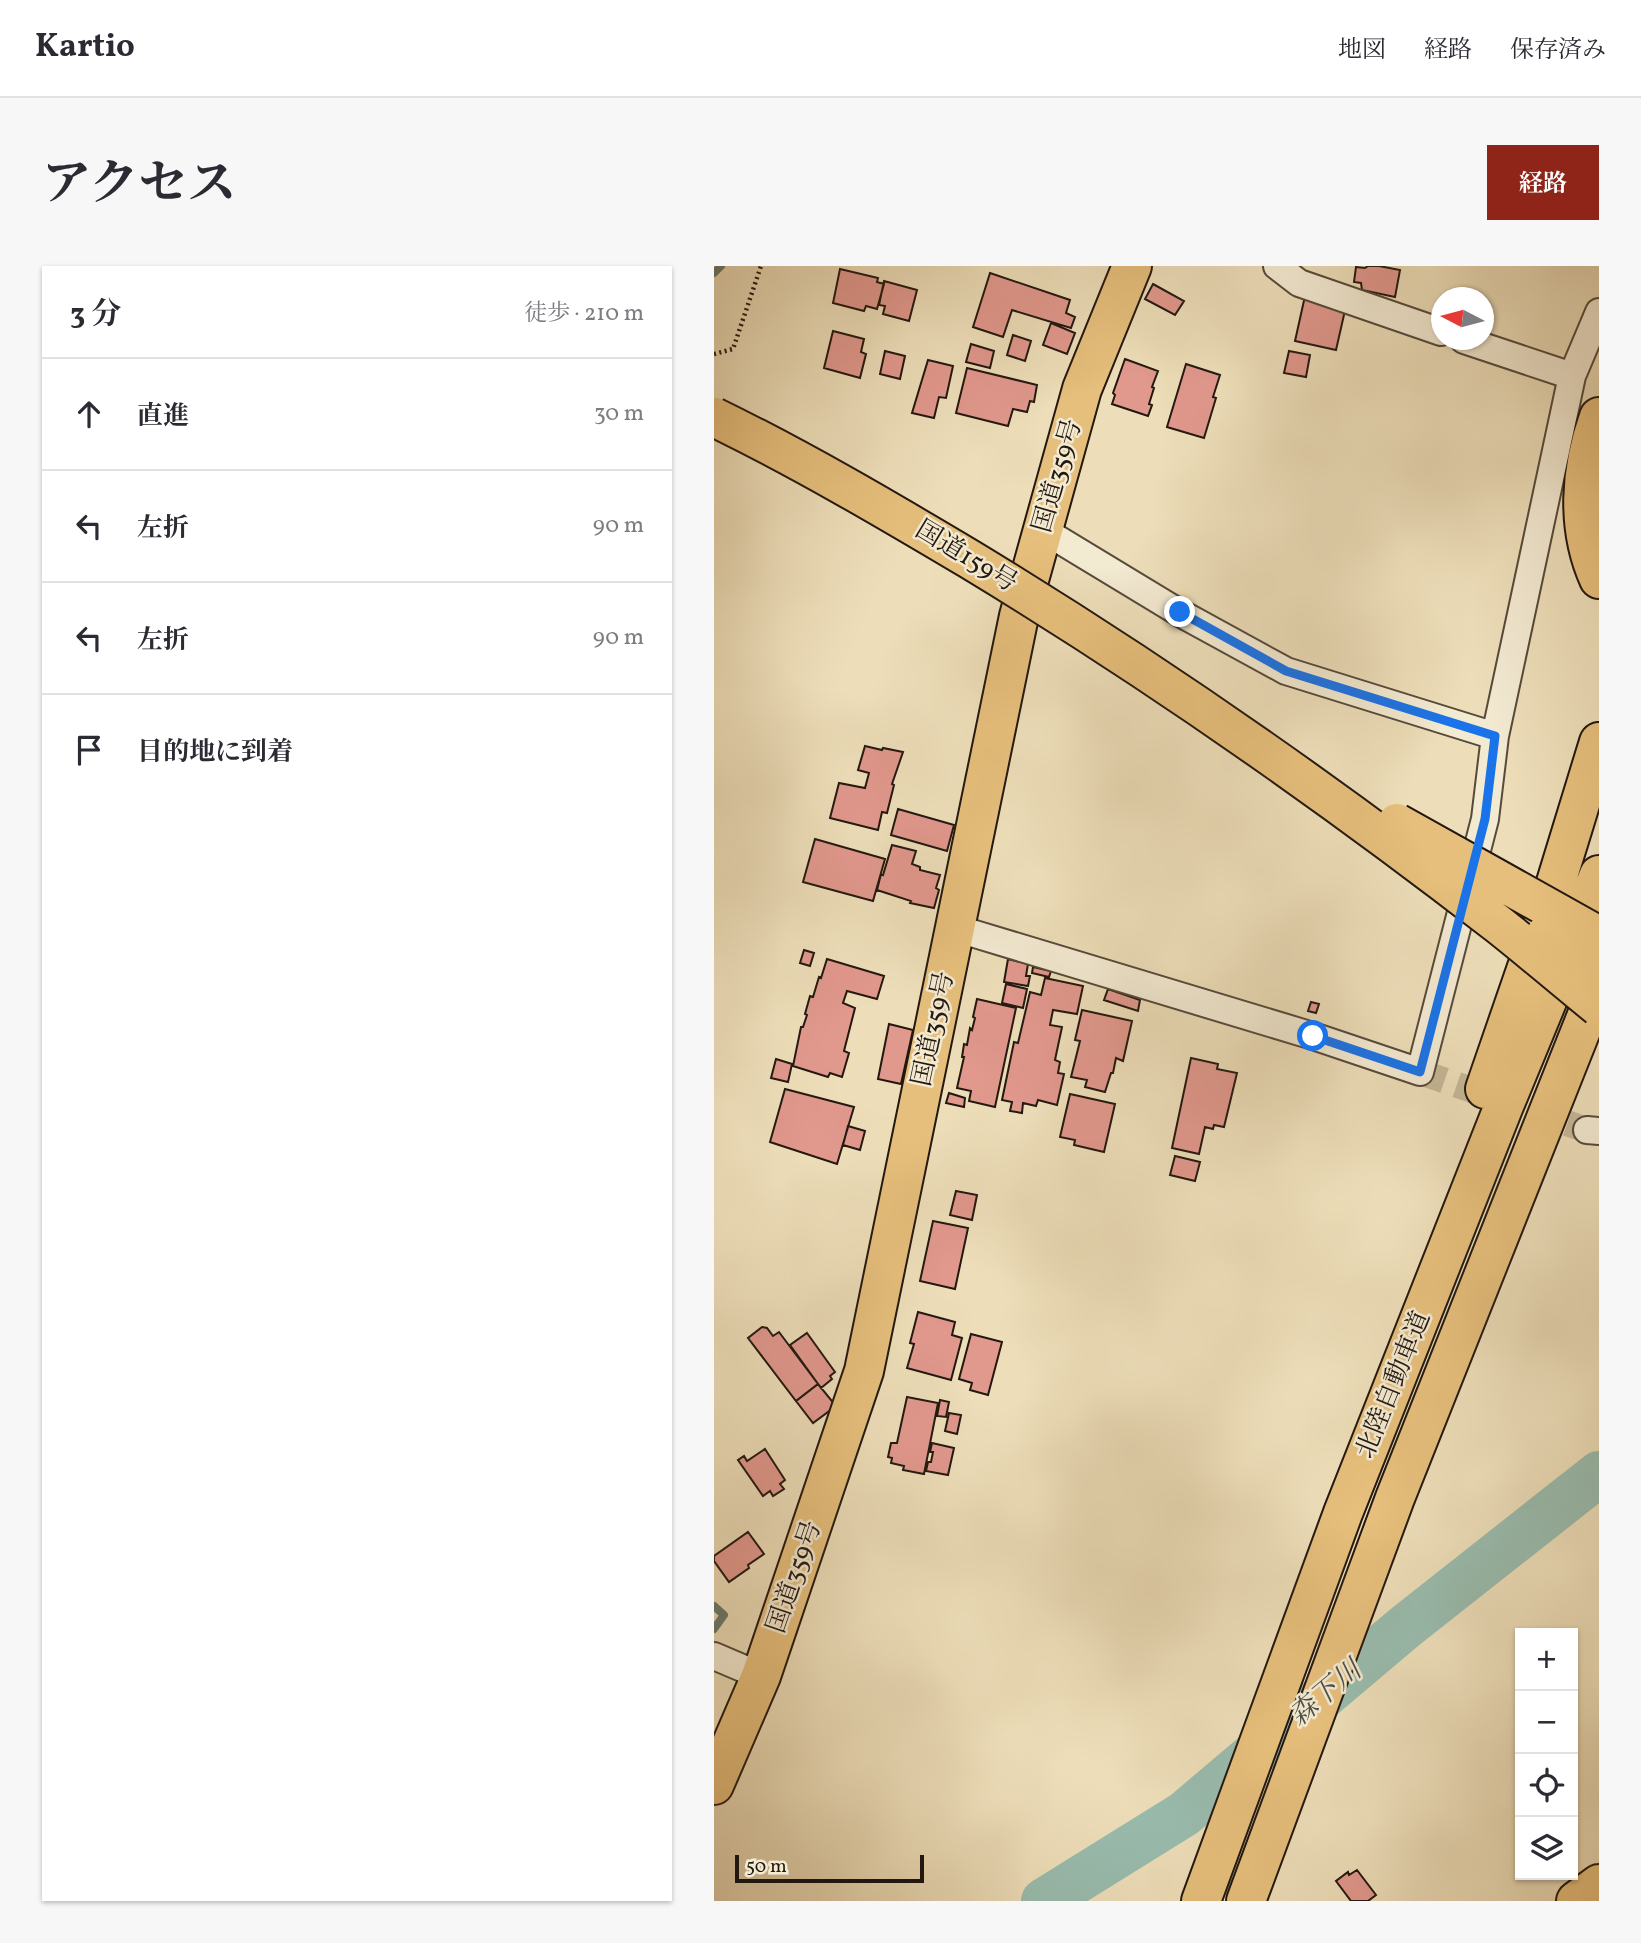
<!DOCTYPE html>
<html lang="ja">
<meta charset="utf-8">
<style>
:root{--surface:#fff;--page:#f7f7f7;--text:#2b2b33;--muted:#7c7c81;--line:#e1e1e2;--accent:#8f2418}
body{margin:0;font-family:Vollkorn,"Noto Serif JP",serif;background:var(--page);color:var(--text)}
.controls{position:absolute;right:21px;bottom:21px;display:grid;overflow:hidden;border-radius:0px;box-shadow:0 2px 5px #0004}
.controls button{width:63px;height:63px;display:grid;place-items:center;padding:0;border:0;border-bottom:2px solid var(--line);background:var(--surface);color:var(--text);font:35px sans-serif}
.compass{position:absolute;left:717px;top:21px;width:63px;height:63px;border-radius:50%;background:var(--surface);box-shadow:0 2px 5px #0004;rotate:276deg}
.scale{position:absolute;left:21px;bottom:18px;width:189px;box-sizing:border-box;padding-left:7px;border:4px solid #231810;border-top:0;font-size:19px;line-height:24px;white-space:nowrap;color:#231810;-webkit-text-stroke:5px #f3ead2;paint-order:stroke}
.stop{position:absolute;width:21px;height:21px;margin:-16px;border:5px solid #1a73e8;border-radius:50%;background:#fff}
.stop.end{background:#1a73e8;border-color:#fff;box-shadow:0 2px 7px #0008}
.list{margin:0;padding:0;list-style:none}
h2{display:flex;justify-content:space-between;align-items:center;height:91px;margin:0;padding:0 28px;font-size:30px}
h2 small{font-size:23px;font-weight:400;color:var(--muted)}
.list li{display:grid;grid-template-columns:46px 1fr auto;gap:21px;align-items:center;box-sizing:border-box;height:112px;padding:0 28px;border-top:2px solid var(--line)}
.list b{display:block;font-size:26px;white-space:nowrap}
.list em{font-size:23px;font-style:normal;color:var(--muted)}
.icon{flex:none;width:38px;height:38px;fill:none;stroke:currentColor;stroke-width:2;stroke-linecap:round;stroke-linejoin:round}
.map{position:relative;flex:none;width:885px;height:1635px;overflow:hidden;border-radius:0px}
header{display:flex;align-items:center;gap:42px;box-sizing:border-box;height:98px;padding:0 35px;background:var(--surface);border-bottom:2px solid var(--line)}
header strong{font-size:33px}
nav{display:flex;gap:38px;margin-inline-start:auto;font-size:24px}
.intro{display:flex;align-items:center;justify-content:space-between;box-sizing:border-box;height:168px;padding:0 42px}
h1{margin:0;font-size:49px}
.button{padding:18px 32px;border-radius:0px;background:var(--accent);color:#fff;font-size:24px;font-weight:700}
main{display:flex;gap:42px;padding:0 42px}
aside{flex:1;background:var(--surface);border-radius:0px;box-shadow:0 2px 5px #0004}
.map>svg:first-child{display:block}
</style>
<header>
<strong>Kartio</strong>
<nav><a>地図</a><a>経路</a><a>保存済み</a></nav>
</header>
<div class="intro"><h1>アクセス</h1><a class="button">経路</a></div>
<main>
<aside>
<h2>3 分<small>徒歩 · 210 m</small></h2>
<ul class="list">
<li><svg class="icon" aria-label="ahead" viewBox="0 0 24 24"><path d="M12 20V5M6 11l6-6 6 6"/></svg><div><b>直進</b></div><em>30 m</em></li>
<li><svg class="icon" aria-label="left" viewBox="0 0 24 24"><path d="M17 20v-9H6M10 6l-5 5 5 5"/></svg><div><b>左折</b></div><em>90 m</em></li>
<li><svg class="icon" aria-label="left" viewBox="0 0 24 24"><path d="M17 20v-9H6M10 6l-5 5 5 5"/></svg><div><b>左折</b></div><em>90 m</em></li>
<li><svg class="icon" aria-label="arrive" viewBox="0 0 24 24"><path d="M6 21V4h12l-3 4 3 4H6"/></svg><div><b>目的地に到着</b></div></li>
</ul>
</aside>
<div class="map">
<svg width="885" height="1635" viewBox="0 0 885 1635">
<rect width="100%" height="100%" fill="#eddeb9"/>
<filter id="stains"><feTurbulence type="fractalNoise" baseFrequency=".00286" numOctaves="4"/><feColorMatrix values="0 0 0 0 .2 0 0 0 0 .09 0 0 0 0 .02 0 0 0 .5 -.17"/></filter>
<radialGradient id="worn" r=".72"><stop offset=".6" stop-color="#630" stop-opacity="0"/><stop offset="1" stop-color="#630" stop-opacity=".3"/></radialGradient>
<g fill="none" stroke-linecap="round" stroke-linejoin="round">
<!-- stream -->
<path stroke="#6a7a6f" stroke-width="8" d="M0 7 7 0
M0 1340 10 1349 0 1363"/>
<!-- river -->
<path stroke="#99bcae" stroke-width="46" d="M330 1635 470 1548 691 1361 885 1208"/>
</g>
<!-- building -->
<path fill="#e1988d" stroke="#231810" stroke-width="2" d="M654 0H665L686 4 681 31 648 24 647 17 640 16 642 1 651 2Z
M126 3 164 12 163 16 170 18 163 43 152 40 150 45 119 37Z
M276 7 356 34 352 47 361 51 357 62 298 44 289 71 259 61Z
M170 15 203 24 195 55 169 48 171 40 165 39Z
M439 18 470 35 461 49 431 33Z
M591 30 632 40 622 84 581 75Z
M337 57 361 67 353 88 329 79Z
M119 65 150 73 147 86 152 88 146 112 110 102Z
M299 69 317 75 311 95 293 89Z
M257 78 280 85 276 102 252 96Z
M171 85 191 90 186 113 166 108Z
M575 85 596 89 592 111 570 107Z
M411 93 444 105 438 121 440 122 435 138 438 139 434 150 398 138 401 129 399 127Z
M214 94 239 100 232 132 225 131 220 152 198 147Z
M472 98 506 109 499 131 502 132 490 172 453 161Z
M253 102 323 119 320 136 316 135 313 146 299 143 294 160 242 147Z
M151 480 168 484 169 482 189 486 178 518 180 519 173 547 168 546 164 564 116 552 125 517 151 522 155 507 144 504Z
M184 543 240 559 233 585 177 569Z
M101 573 171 593 159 635 89 616Z
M178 579 202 585 198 598 206 601V604L226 609 222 622 225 624 220 642 196 637 197 635 163 624 167 608 169 609Z
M90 684 100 687 96 700 86 697Z
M113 693 170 710 163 733 133 725 129 737 141 742 130 785 135 787 128 811 116 807 114 811 79 800 87 761H89L93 749 91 748 96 730 99 731 105 711 107 712Z
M294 693 314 698 312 710H316L314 720 290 716Z
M319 701 337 705 335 711 318 707Z
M331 712 369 720 363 748 339 744 336 759 348 761 341 794 346 796 344 807 350 808 343 839 324 834 322 840 309 837 308 847 296 845 298 836 288 834 300 776 304 777 316 726 327 729Z
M292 718 313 723 309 742 288 737Z
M394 723 426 734 424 745 390 734Z
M263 733 302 742 281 841 255 835 257 825 243 822 250 791H248L250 778 253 779 256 762 258 764 261 752 259 751Z
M597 736 605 738 602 747 594 745Z
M368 744 418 755 409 795 402 792 399 807H397L391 826 371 821 373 814 357 811 366 775 361 774Z
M175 758 199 764 187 818 164 813Z
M477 792 504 798 503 803 523 807 510 861 500 859 499 863 491 861 485 888 458 882Z
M62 793 78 798 74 816 57 812Z
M71 823 140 841 123 898 56 876Z
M235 827 251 832 250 841 232 837Z
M356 828 401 838 390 886 360 879 361 874 346 871Z
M134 860 151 865 146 884 129 879Z
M461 890 486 896 481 915 456 909Z
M242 925 263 929 258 954 236 949Z
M219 955 254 962 241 1023 206 1015Z
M204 1046 241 1056 238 1069 248 1072 237 1114 193 1102 200 1078 196 1077Z
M48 1061 53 1062 59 1070 65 1066 104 1118 82 1135 34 1072Z
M93 1067 121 1106 116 1110 118 1113 107 1122 76 1079Z
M257 1068 288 1076 274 1129 256 1124 258 1117 245 1113Z
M104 1118 122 1140 99 1157 82 1135Z
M193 1131 224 1137 210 1208 189 1204 190 1200 177 1197 178 1192 174 1191 177 1177H183Z
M226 1134 235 1136 232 1151 223 1150Z
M235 1147 247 1149 243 1168 231 1165Z
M218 1177 240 1182 234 1209 212 1205 214 1196H217L219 1186H216Z
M51 1183 71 1214 66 1218 70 1223 59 1230 56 1225 49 1230 24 1194 30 1190 33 1195Z
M34 1266 50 1288 34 1299 35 1302 15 1316 0 1295V1290Z
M643 1604 662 1629 654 1635H637L622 1615 634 1606 635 1609Z"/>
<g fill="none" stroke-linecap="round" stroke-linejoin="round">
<!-- street-tunnel -->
<path stroke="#c5b697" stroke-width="26" stroke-dasharray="26 13" stroke-linecap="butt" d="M706 806 873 864"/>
<!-- street casing -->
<g stroke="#564a3a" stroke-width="30">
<path id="street" d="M563 0 585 17 727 66
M750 74 858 110
M329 264 466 347 572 405 781 470
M241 662 599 770 706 806 771 553 781 470 858 110 885 46
M873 864 885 865
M0 1390 47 1410"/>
</g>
<!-- highway casing -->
<g stroke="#231810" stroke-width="42">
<path id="highway" d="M885 151C866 203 862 262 885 313
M771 823 840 623 885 476
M0 1519 47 1410 150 1105 305 350 368 123 418 0
M487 1635 629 1247 789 842 885 609
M532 1635 681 1232 885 719
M862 1635 885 1618"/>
</g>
<!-- path -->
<path stroke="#231810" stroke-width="4.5" stroke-dasharray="2 3.5" stroke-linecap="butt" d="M0 88 19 83 47 0"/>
<!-- street -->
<use href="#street" stroke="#f3ead2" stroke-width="26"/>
<!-- highway -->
<use href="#highway" stroke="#e6bf7c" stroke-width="38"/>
<!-- highway-bridge casing -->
<g stroke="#231810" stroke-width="42" stroke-linecap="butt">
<path id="highway-bridge" d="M0 151C88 194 173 244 257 294 440 405 616 528 785 659 819 686 852 714 885 741
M683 557 885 670
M832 668 885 705"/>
</g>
<!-- highway-bridge -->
<use href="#highway-bridge" stroke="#e6bf7c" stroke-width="38"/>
</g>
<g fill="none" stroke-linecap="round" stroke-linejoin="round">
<!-- route -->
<path stroke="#1a73e8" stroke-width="9" d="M466 346 572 405 781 470 771 553 706 806 599 770"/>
</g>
<g text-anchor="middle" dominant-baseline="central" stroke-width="5" stroke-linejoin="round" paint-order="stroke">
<!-- street labels -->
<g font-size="26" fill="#231810" stroke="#f3ead2">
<text transform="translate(344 210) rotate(-74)">国道359号</text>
<text transform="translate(252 291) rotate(31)">国道159号</text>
<text transform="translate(220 763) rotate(-78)">国道359号</text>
<text transform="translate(680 1119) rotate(-68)">北陸自動車道</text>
<text transform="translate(81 1311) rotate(-71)">国道359号</text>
</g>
<!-- water labels -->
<g font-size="28" font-style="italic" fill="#4c5147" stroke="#f3ead2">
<text transform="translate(612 1428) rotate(-40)">森下川</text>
</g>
</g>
<rect width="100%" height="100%" filter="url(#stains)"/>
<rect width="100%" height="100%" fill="url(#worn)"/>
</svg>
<div class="controls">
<button>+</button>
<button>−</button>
<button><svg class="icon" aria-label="locate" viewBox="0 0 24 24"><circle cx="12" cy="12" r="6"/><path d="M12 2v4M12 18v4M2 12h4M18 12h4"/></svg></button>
<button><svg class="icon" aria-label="layers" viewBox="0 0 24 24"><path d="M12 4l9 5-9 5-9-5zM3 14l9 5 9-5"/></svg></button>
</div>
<svg class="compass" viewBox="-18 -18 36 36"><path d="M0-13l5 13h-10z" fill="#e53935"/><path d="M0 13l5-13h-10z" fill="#7c7c81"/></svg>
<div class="scale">50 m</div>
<div class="stop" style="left:599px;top:770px"></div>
<div class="stop end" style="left:466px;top:346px"></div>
</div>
</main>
